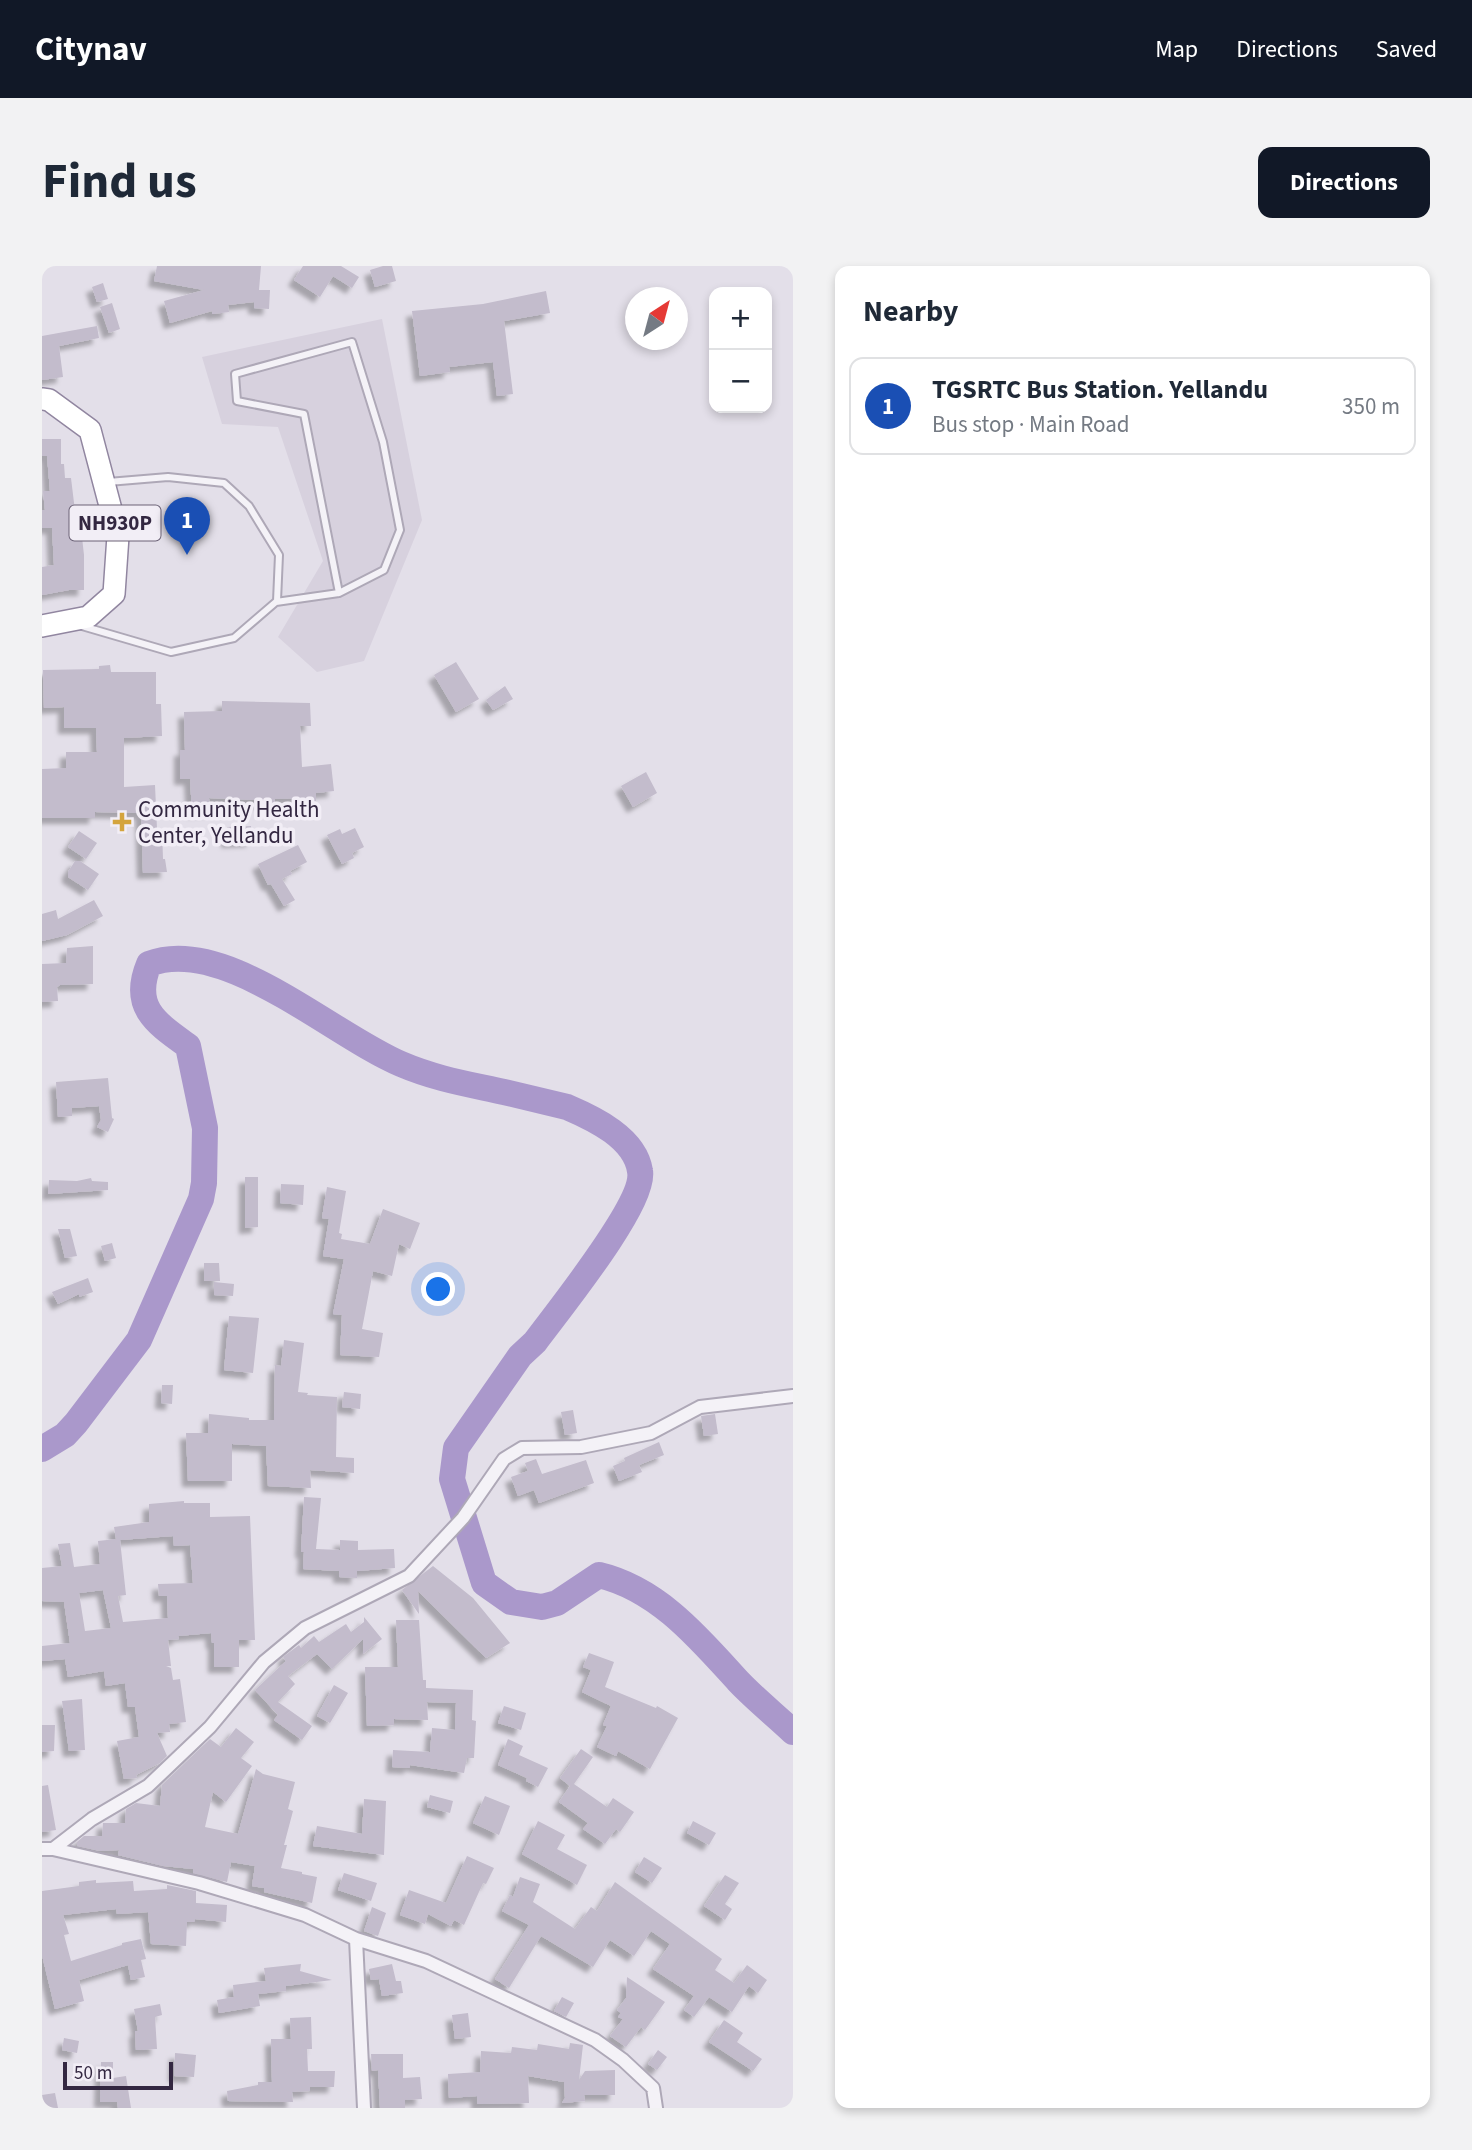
<!DOCTYPE html>
<meta charset="utf-8">
<style>
:root{--surface:#fff;--page:#f2f2f3;--text:#1f2937;--muted:#747a83;--line:#e0e1e3;--accent:#111827}
body{margin:0;font-family:"Source Sans 3",sans-serif;background:var(--page);color:var(--text)}
.controls{position:absolute;right:21px;top:21px;display:grid;overflow:hidden;border-radius:14px;box-shadow:0 4px 10px #0003}
.controls button{width:63px;height:63px;display:grid;place-items:center;padding:0;border:0;border-bottom:2px solid var(--line);background:var(--surface);color:var(--text);font:35px sans-serif}
.compass{position:absolute;left:583px;top:21px;width:63px;height:63px;border-radius:50%;background:var(--surface);box-shadow:0 4px 10px #0003;rotate:36deg}
.scale{position:absolute;left:21px;bottom:18px;width:110px;box-sizing:border-box;padding-left:7px;border:4px solid #332741;border-top:0;font-size:19px;line-height:24px;white-space:nowrap;color:#332741;-webkit-text-stroke:5px #f2eef6;paint-order:stroke}
.you{position:absolute;left:397px;top:1024px;width:24px;height:24px;margin:-18px;border:5px solid #fff;border-radius:50%;background:#1a73e8;box-shadow:0 0 0 10px #1a73e833}
.badge{display:grid;place-items:center;width:46px;height:46px;border-radius:50%;background:var(--accent);color:#fff;font-size:23px;font-weight:700}
.pin{position:absolute;translate:-50% -58px;filter:drop-shadow(0 2px 4px #0008)}
.pin::after{content:'';position:absolute;top:37px;width:24px;height:21px;background:inherit;clip-path:polygon(0 0,100% 0,50% 100%)}
.list{margin:0;padding:0;list-style:none}
h2{display:flex;justify-content:space-between;align-items:center;height:91px;margin:0;padding:0 28px;font-size:30px}
h2 small{font-size:23px;font-weight:400;color:var(--muted)}
.list li{display:grid;grid-template-columns:46px 1fr auto;gap:21px;align-items:center;box-sizing:border-box;height:98px;margin:0 14px 14px;padding:0 14px;border:2px solid var(--line);border-radius:14px}
.list b{display:block;font-size:26px;white-space:nowrap}
.list p{margin:0;font-size:23px;white-space:nowrap;color:var(--muted)}
.list em{font-size:23px;font-style:normal;color:var(--muted)}
.map{position:relative;flex:none;width:751px;height:1842px;overflow:hidden;border-radius:14px}
header{display:flex;align-items:center;gap:42px;box-sizing:border-box;height:98px;padding:0 35px;background:var(--accent);color:#fff}
header strong{font-size:33px}
nav{display:flex;gap:38px;margin-inline-start:auto;font-size:24px}
.intro{display:flex;align-items:center;justify-content:space-between;box-sizing:border-box;height:168px;padding:0 42px}
h1{margin:0;font-size:49px}
.button{padding:18px 32px;border-radius:14px;background:var(--accent);color:#fff;font-size:24px;font-weight:700}
main{display:flex;gap:42px;padding:0 42px}
aside{flex:1;background:var(--surface);border-radius:14px;box-shadow:0 4px 10px #0003}
.map>svg:first-child{display:block}
</style>
<header>
<strong>Citynav</strong>
<nav><a>Map</a><a>Directions</a><a>Saved</a></nav>
</header>
<div class="intro"><h1>Find us</h1><a class="button">Directions</a></div>
<main>
<div class="map">
<svg width="751" height="1842" viewBox="0 0 751 1842">
<defs>
<filter id="shadow"><feDropShadow dx="-6" dy="6" stdDeviation="2" flood-color="#0004"/></filter>
</defs>
<rect width="100%" height="100%" fill="#e3dfe9"/>
<!-- built -->
<path fill="#d7d1de" d="M340 53 380 254 322 395 275 406 236 371 281 295 236 161 180 158 160 91Z"/>
<g fill="none" stroke-linecap="round" stroke-linejoin="round">
<!-- river -->
<path stroke="#aa98cb" stroke-width="26" d="M0 1183 23 1169 34 1157 97 1074 159 933 162 917 163 862 146 780C114 757 89 741 107 698 182 669 290 769 359 798 394 813 426 818 462 826 483 831 504 836 525 841 553 853 593 872 598 905 604 937 515 1046 493 1076L478 1090 414 1182 410 1213 442 1317 469 1336 500 1341 515 1337 557 1309C616 1323 657 1372 696 1415 713 1433 733 1449 751 1466"/>
</g>
<!-- building -->
<path fill="#c3bccc" fill-rule="evenodd" filter="url(#shadow)" d="M115 0H219L217 24H228L227 43 212 42V36L186 39 187 46 170 48V45L128 57 122 35 162 24 112 15Z
M261 0H299L317 11 310 22 291 10 278 31 252 14Z
M341 0H350L354 15 333 21 328 4Z
M61 17 66 33 55 36 50 21Z
M504 25 508 47 462 55 471 128 455 130 451 96 407 101 408 106 378 110 370 45 441 38Z
M70 37 78 63 67 67 58 41Z
M55 60 57 72 17 80 21 111 0 114V70Z
M0 173H19V198H22L23 212H29L33 245H37L42 289V324H27L0 329V301L12 299 10 262H0V244H3L1 225H8L5 190H0Z
M414 396 437 433 414 446 392 409Z
M68 399 69 406H114V438H119L120 470 82 472V521L113 519 115 563H120L121 593H123L125 606 101 607 99 547 53 546V552H0V503L24 502V486H55L54 462H22V441L2 442 1 404 57 403V400Z
M463 420 471 433 451 444 444 434Z
M180 435 268 437 269 460H258L260 501 289 498 292 525 274 527V535H262V532L233 533V537L212 536V534L167 532 168 545 150 546 148 513H138V484H143L142 446 180 445Z
M604 506 615 527 591 541 579 520Z
M209 560 210 575 185 576V561Z
M313 562 322 581 310 587 312 592 300 598 285 569 298 563 300 568Z
M37 565 55 577 44 593 26 581Z
M256 579 265 596 248 605 250 608 240 613 253 634 242 640 229 618 226 619 216 598Z
M33 595H38L57 608 46 624 26 611V606Z
M52 634 61 650 25 669 0 675V648L14 644 16 653Z
M51 680V718L18 719 15 721 16 735 0 736V698L24 697 25 682Z
M66 812 70 852 72 853 66 866 55 861 59 854 57 840 30 842V850L16 851 14 816Z
M203 911H216V961L203 962Z
M49 912 50 915 66 916V924L6 928 7 914 35 915Z
M239 918 262 919 261 939 238 937Z
M285 921 304 925 297 967 300 968 299 973 328 978 341 943 378 957 368 983 357 978 350 1010 331 1005 320 1063 341 1067 337 1091 298 1089 300 1049 291 1048 302 993 281 990 287 953 280 952Z
M16 963H28L35 990 23 992Z
M70 977 74 992 63 995 59 980Z
M162 997H177L178 1015H162Z
M46 1012 51 1026 37 1031V1028L16 1038 10 1026Z
M172 1016 192 1018 191 1030 172 1029Z
M187 1050 217 1052 211 1107 182 1104Z
M242 1074 262 1077 256 1126 266 1127 265 1129 295 1131 294 1191 312 1192V1207L268 1204 269 1222 226 1220 224 1180 190 1178V1215H146L144 1167H166L167 1148 207 1152V1154H232L233 1099 239 1100Z
M120 1119H131L130 1138 119 1137Z
M302 1126 319 1128 318 1143 300 1141Z
M531 1144 535 1167 523 1169 519 1146Z
M673 1148 676 1168 662 1170 659 1150Z
M617 1176 622 1189 597 1199 600 1206 577 1215 571 1200 583 1195 582 1192Z
M494 1193 500 1208 544 1194 552 1217 497 1237 492 1224 476 1230 469 1211 486 1205 483 1197Z
M262 1231 279 1232 274 1283 298 1284V1274L316 1275V1284L352 1283 353 1302 315 1305V1312L297 1311V1305L261 1303 262 1286H259Z
M142 1235V1237H168V1251L208 1250 213 1374H197V1401H172V1377H170L169 1367 136 1370 137 1373 126 1374 129 1400H124L129 1402 131 1414 138 1413 144 1456 127 1458 128 1466 115 1467 125 1490 118 1497 94 1509 95 1512 82 1513 75 1475 97 1471 93 1441H86L83 1417 64 1420 62 1405 26 1411 23 1393 0 1395V1380L28 1377 22 1336 0 1335V1302L20 1300 16 1278 28 1277 32 1301 58 1298 56 1275 74 1273 72 1261 107 1256V1238ZM131 1270 132 1280 148 1279 151 1317 116 1318 117 1330H125L126 1352 81 1356 76 1330 84 1329 78 1274ZM61 1324 69 1362 43 1365 37 1327Z
M391 1300 431 1332 468 1377 444 1392 376 1325 377 1348 360 1324Z
M322 1351 340 1373 321 1388V1373L290 1403 275 1388 246 1410 253 1418 236 1436 270 1460 260 1474 232 1454 236 1449 213 1424 244 1395 241 1391 257 1379 259 1382 272 1370 277 1376 304 1358 309 1366 322 1356Z
M354 1354H377L381 1414H384V1422L431 1424 430 1454 434 1455 432 1492H425L422 1507 368 1499V1502L350 1501 351 1484 388 1486 390 1462 413 1464 414 1437 385 1436 386 1454 352 1453V1459L325 1460 323 1401H356Z
M547 1387 572 1396 563 1421 614 1442 615 1440 636 1452 608 1503 576 1485 574 1490 555 1481 565 1460 561 1459 569 1440 540 1426 549 1404 541 1401Z
M292 1419 306 1427 288 1457 275 1450Z
M40 1433 43 1484 27 1485 20 1435Z
M462 1440 484 1447 479 1464 456 1457Z
M0 1459H13L12 1485 0 1486Z
M194 1462 212 1476 199 1492 210 1500 184 1536 171 1526 163 1561 196 1568 214 1503 221 1508 253 1516 246 1543 251 1545 242 1579H245L239 1602 260 1606V1608L275 1611 270 1637 222 1626V1622L210 1620 213 1600 189 1596 185 1616 151 1607V1603L121 1600 76 1589 77 1584 58 1585 35 1580V1576L42 1570H60L61 1557H83L84 1543 94 1537 118 1540 120 1519 168 1473 179 1481Z
M466 1473 481 1480 477 1489 506 1502 496 1521 484 1515 485 1512 456 1499Z
M539 1483 551 1491 532 1518 565 1541 571 1532 592 1546 578 1566 574 1563 563 1578 541 1563 546 1557 517 1536 528 1520 518 1512Z
M6 1519 14 1564 0 1566V1520Z
M388 1529 411 1535 408 1547 385 1541Z
M443 1530 468 1540 457 1569 431 1557Z
M322 1533 344 1535 342 1589 271 1580 275 1560 320 1568Z
M496 1555 523 1569 515 1583 545 1599 535 1619 480 1588Z
M651 1555 674 1567 667 1579 645 1567Z
M425 1590 452 1602 444 1618 441 1617 422 1659 412 1654 409 1660 386 1648 383 1658 358 1649 367 1624 404 1637Z
M602 1591 620 1602 610 1617 593 1606Z
M302 1607 335 1617 329 1635 296 1624Z
M683 1609 697 1617 683 1638 690 1643 683 1654 662 1640Z
M478 1611 498 1618 491 1636 533 1663 549 1641 555 1645 573 1616 680 1693 673 1704 692 1717 705 1699 725 1714 716 1727 707 1720 690 1746 667 1731 652 1751 642 1744 652 1730 611 1703 628 1678 609 1665 592 1690 568 1674 551 1701 499 1670 467 1722 453 1713 487 1659 460 1645 468 1629 471 1631Z
M54 1614V1617L91 1615 92 1625 125 1623V1619L154 1625V1637L185 1639 184 1656 153 1653 152 1656H145L144 1680 109 1678 106 1646 75 1648 74 1643 21 1649 27 1668 22 1669 29 1695 80 1679V1677L99 1673 104 1693 99 1694 103 1711 89 1714 86 1699 37 1714 42 1735 13 1743 0 1689V1625L37 1620V1616Z
M330 1641 344 1647 336 1670 322 1665Z
M259 1698 258 1705 290 1714 244 1720V1725L216 1728 218 1740 177 1747 175 1734 192 1731 191 1719 224 1715 222 1702Z
M350 1698 354 1715H359L361 1727 340 1730 337 1713 329 1714 327 1703Z
M585 1711 623 1736 603 1764 599 1761 584 1781 568 1770 581 1753 576 1751 579 1747 575 1744 584 1732Z
M520 1731 532 1737 524 1751 512 1745Z
M118 1738 120 1749 113 1751 115 1783 94 1784 93 1765H96L92 1743Z
M426 1747 429 1771 413 1773 410 1749Z
M269 1751 270 1783H265L266 1805H293L292 1821H268V1825L250 1826 251 1836 186 1835 185 1825 216 1819V1816H230L229 1773H249L248 1752Z
M682 1754 701 1767 695 1776 720 1793 711 1805 667 1776Z
M22 1772 37 1775 35 1787 20 1784Z
M528 1777 541 1779 537 1814 543 1805 573 1804V1829H542L543 1835 520 1837 523 1832 522 1816 486 1810 487 1837 435 1838V1830L407 1832 406 1808 438 1806 439 1785 469 1787 470 1781 495 1784 496 1778 527 1783Z
M616 1784 625 1791 615 1804 606 1798Z
M133 1787 154 1789 152 1811 132 1810Z
M329 1788H361V1812L378 1811 380 1833 363 1834V1842H338L336 1804 330 1805Z
M59 1796H71V1812L84 1810 89 1842H76L75 1836H58Z
M13 1827 16 1842H2L0 1829Z"/>
<g fill="none" stroke-linecap="round" stroke-linejoin="round">
<!-- lane casing -->
<g stroke="#aea8b7" stroke-width="10">
<path id="lane" d="M234 336 297 327 262 148 195 135 193 108 310 76 341 176 358 264 342 304 297 327
M40 360 129 386 192 372 235 335 237 289 207 240 182 217 126 211 66 216"/>
</g>
<!-- street casing -->
<g stroke="#aea8b7" stroke-width="16">
<path id="street" d="M0 1583H11L157 1617 263 1649 314 1673 384 1695 553 1774 581 1794 611 1822 614 1842
M11 1583 50 1553 106 1520 168 1461 222 1396 263 1362 367 1310 421 1252 462 1193 480 1182 539 1181 609 1167 658 1141 751 1130
M314 1673 322 1842"/>
</g>
<!-- highway casing -->
<g stroke="#9186a0" stroke-width="24">
<path id="highway" d="M0 133 7 134 48 164 76 270 72 328 46 351 0 360"/>
</g>
<!-- lane -->
<use href="#lane" stroke="#f4f2f7" stroke-width="6"/>
<!-- street -->
<use href="#street" stroke="#f4f2f7" stroke-width="12"/>
<!-- highway -->
<use href="#highway" stroke="#fff" stroke-width="21"/>
</g>
<!-- markers -->
<path fill="#d4a43d" stroke="#f2eef6" stroke-width="2.5" d="M76.5 545.5h7v7h7v7h-7v7h-7v-7h-7v-7h7z"/>
<g text-anchor="middle" dominant-baseline="central" stroke-width="7" stroke-linejoin="round" paint-order="stroke">
<!-- shield labels -->
<rect fill="#f2eef6" stroke="#6c6377" stroke-width="2" x="27.5" y="239.5" width="91" height="35" rx="5"/>
<g font-size="21" font-weight="bold" fill="#332741">
<text x="73" y="257">NH930P</text>
</g>
<!-- poi labels -->
<g font-size="23" fill="#332741" stroke="#f2eef6" text-anchor="start">
<text x="96" y="543">Community Health<tspan x="96" dy="26">Center, Yellandu</tspan></text>
</g>
</g>
</svg>
<div class="controls">
<button>+</button>
<button>−</button>
</div>
<svg class="compass" viewBox="-18 -18 36 36"><path d="M0-13l5 13h-10z" fill="#e53935"/><path d="M0 13l5-13h-10z" fill="#747a83"/></svg>
<div class="scale">50 m</div>
<div class="you"></div>
<div class="pin badge" style="left:145px;top:289px;background:#1a4fb4">1</div>
</div>
<aside>
<h2>Nearby<small></small></h2>
<ul class="list">
<li><span class="badge" style="background:#1a4fb4">1</span><div><b>TGSRTC Bus Station. Yellandu</b><p>Bus stop · Main Road</p></div><em>350 m</em></li>
</ul>
</aside>
</main>
